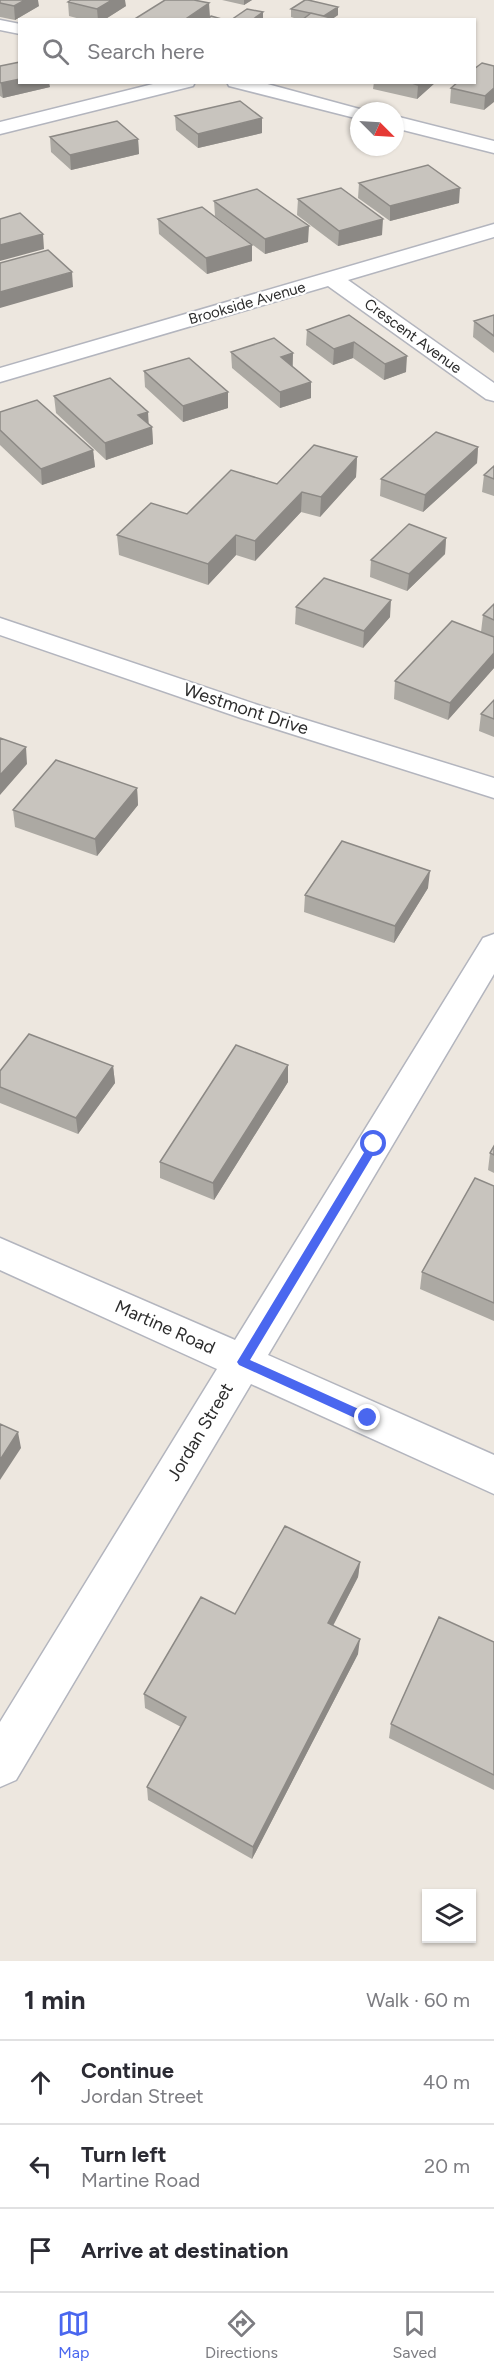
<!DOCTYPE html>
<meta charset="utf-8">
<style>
:root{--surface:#fff;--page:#f2f2f3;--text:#2b2b33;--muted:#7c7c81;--line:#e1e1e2;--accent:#4a67ef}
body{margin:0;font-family:Figtree,sans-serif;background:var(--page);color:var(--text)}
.controls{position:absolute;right:18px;bottom:18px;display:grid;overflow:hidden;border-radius:0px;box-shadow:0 2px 4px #0004}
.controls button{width:54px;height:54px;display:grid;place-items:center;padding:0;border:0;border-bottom:2px solid var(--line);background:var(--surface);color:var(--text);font:30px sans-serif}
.compass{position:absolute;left:350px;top:102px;width:54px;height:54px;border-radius:50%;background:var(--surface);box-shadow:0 2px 4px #0004;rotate:114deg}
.stop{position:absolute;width:18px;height:18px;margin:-14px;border:4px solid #4a67ef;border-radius:50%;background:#fff}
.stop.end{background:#4a67ef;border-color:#fff;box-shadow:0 2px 6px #0008}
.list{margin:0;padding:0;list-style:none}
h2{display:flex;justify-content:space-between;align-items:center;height:78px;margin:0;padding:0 24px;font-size:26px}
h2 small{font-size:20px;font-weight:400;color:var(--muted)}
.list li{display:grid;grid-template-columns:39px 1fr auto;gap:18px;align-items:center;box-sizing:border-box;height:84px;padding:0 24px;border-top:2px solid var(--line)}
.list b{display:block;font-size:22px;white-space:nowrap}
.list p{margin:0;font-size:20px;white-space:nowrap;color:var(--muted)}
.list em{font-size:20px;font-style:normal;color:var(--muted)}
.icon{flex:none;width:33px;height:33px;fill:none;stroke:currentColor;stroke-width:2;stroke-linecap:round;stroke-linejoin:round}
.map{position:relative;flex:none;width:494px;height:1961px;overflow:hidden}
.search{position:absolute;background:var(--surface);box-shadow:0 2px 4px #0004;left:18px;right:18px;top:18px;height:66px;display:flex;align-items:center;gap:15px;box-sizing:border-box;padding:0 21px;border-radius:0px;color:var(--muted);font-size:22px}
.sheet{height:330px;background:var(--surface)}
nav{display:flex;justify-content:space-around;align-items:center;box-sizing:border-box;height:84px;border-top:2px solid var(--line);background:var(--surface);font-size:16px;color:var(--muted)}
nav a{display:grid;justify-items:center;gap:3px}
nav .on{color:var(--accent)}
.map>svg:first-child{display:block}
</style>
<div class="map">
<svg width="494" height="1961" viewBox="0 0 494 1961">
<rect width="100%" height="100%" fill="#ede7df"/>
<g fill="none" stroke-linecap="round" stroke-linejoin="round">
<!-- minor casing -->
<g stroke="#b3b5be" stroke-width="3">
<path id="minor" d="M0 20 20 24V34L0 30Z
M161 82H195L193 86 0 134V122Z
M227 82H260L367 111H359V119L229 86Z
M395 116 494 141V153L395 128Z
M494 224V237L348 280 494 383V401L486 399 328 286 0 382V368Z
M0 618 261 706 494 778V798L241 718 0 635Z
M494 934V974L268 1355 494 1455V1494L251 1384 16 1780 0 1787V1722L217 1369 0 1270V1238L235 1340 483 938Z"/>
</g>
<!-- minor -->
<use href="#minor" fill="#fff" fill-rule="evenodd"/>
</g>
<!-- wall -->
<path fill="#aca9a3" d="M0 0 39 6 15 20 0 17Z
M222 0H252L244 5Z
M68 2 126 6 104 20H84L69 16Z
M338 7V15L333 18 339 20H300L291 17V9Z
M0 66 50 87 3 98 0 96Z
M494 66 484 110 450 103 451 88Z
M374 82H436L417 99 373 89Z
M175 116 262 133 198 148 176 130Z
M50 137 138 139 139 154 71 170 51 152Z
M359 183 459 203 390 221 358 198Z
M298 199 382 235 338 246 297 215Z
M214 201 308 242 265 254 215 216Z
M158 219 252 245V261L207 274 159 234Z
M349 315 406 372 384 380 353 358 333 365 306 345 307 330Z
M494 315V353L473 337 474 321Z
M231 352 293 353V367L311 382V398L280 408 232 368Z
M144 371 228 408 183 422 145 387Z
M54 396 149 425 152 427 153 444 106 460 56 413Z
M0 412 93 450 95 467 42 485 0 445Z
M478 447 477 463 423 512 380 496 381 479Z
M357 457 356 477 320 517 301 512 255 561 236 555 208 585 119 555 117 535 187 514Z
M494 466V496L482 492 484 475Z
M446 538 445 554 407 591 370 577 371 560Z
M494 604V668L448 720 394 699 395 681 481 632 483 615Z
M296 607 390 617 363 648 295 624Z
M494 700V737L479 731 481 714Z
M137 788 138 805 97 856 15 827 13 810Z
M428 888 394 943 304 912 305 895Z
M288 1065V1082L214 1200 160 1178V1162Z
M113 1066 115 1083 78 1134 0 1103V1071Z
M494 1146V1173L488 1170 490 1153Z
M494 1186V1321L420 1289 422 1272Z
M360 1562 358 1577 333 1626 358 1654 252 1859 148 1800 147 1787 181 1727 145 1708 144 1694 235 1614Z
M494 1642V1790L389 1738 391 1724Z"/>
<!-- shaded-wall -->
<path fill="#8c8985" d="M25 0H38L39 6 15 20 14 6Z
M112 0H125L126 6 104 20H98L97 9Z
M244 0H252L244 5Z
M209 3 210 17 206 20H184Z
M338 7V15L331 20 323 16Z
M263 12V20H252Z
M20 79V82H49L50 87 3 98 1 83Z
M420 82H436L417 99 418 85Z
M494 88V102L484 110 485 96Z
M262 118V133L198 148V134Z
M138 139 139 154 71 170 70 155Z
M460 188 459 203 390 221V206Z
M383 219 382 235 338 246 339 231Z
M309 226 308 242 265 254V239Z
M43 234 44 249 0 261V245Z
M252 245V261L207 274 206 258Z
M72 272 73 287 0 308V292Z
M354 342 353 358 333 365 334 349Z
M293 353 292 369 281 357Z
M407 356 406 372 384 380 385 364Z
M311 382V398L280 408V392Z
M228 392V408L183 422V406Z
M148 412 149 428 138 415Z
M152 427 153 444 106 460 105 443Z
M478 447 477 463 423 512 425 495Z
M93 450 95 467 42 485 41 469Z
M357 457 356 477 320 517 321 497Z
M302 492 301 512 255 561V541Z
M236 535V555L208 585V564Z
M446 538 445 554 407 591 409 574Z
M391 600 390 617 363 648 364 631Z
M494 653V668L448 720 450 703Z
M26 747 27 764 0 795V775Z
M137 788 138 805 97 856 95 839Z
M430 871 428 888 394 943 395 926Z
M288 1065V1082L214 1200 213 1183Z
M113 1066 115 1083 78 1134 76 1118Z
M18 1432 21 1448 0 1480V1460Z
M360 1562 358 1577 327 1637 328 1623Z
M360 1639 358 1654 252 1859 253 1847Z"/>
<!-- building -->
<path fill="#c8c4be" stroke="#8c8985" stroke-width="1.5" d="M0 0H25L14 6 0 3Z
M71 0H112L97 9 68 2Z
M165 0H194L209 3 184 20H133Z
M305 0H308L338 7 324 16 291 9Z
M247 9 263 12 252 20H231Z
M311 13 339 20H302Z
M211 16 225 20H207Z
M20 62V79L1 83 0 82V66Z
M482 63 494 66V88L485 96 451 88 458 82H474V69Z
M409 82H420L418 85Z
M240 101 262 118 198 134 175 116Z
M117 121 138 139 70 155 50 137Z
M428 165 460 188 390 206 359 183Z
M341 188 383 219 339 231 298 199Z
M257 189 309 226 265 239 214 201Z
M202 207 252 245 206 258 158 219Z
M20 213 43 234 0 245V219Z
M48 250 72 272 0 292V263Z
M349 315 407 356 385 364 354 342 334 349 307 330Z
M494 315V336L474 321Z
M274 338 293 353 281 357 311 382 280 392 231 352Z
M189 358 228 392 183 406 144 371Z
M110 378 148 412 138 415 152 427 105 443 54 396Z
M37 400 93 450 41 469 0 430V412Z
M436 432 478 447 425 495 381 479Z
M314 445 357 457 321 497 302 492 255 541 236 535 208 564 117 535 151 503 187 514 231 470 277 484Z
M494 466V479L484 475Z
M409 524 446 538 409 574 371 560Z
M324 578 391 600 364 631 296 607Z
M494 604V620L483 615Z
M452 621 494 637V653L450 703 395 681Z
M494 700V719L481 714Z
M0 738 26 747 0 775Z
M56 760 137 788 95 839 13 810Z
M342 841 430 871 395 926 305 895Z
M29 1034 113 1066 76 1118 0 1087V1071Z
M236 1045 288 1065 213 1183 160 1162Z
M494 1146V1155L490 1153Z
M475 1178 494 1186V1303L422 1272Z
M0 1424 18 1432 0 1460Z
M285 1526 360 1562 328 1623 360 1639 253 1847 147 1787 186 1717 144 1694 201 1597 235 1614Z
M439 1617 494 1642V1775L391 1724Z"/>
<!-- route -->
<path fill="#4a67ef" d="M374 1140 378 1141V1147L250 1360 372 1415V1422L368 1424 239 1365 237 1362 371 1141Z"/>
<g text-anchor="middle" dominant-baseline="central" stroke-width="4.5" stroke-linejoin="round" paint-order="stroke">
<!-- far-street labels -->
<g font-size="15" fill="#2c2c2c" stroke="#fff">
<text transform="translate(247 303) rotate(-16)">Brookside Avenue</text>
<text transform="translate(413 336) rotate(36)">Crescent Avenue</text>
</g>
<!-- street labels -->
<g font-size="18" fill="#2c2c2c" stroke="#fff">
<text transform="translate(246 709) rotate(18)">Westmont Drive</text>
<text transform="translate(165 1327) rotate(24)">Martine Road</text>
<text transform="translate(200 1432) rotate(-59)">Jordan Street</text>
</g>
</g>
</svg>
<div class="controls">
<button><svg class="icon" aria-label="layers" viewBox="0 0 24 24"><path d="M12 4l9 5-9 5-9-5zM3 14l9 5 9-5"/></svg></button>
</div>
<svg class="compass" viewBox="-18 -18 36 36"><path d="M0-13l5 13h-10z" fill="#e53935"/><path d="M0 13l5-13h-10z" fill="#7c7c81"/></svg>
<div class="stop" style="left:374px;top:1144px"></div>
<div class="stop end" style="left:368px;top:1418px"></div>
<div class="search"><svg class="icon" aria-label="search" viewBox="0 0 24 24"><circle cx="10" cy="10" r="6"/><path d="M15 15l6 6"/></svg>Search here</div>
</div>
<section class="sheet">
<h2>1 min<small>Walk · 60 m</small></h2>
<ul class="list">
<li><svg class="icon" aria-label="ahead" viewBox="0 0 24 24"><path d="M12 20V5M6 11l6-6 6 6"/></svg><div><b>Continue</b><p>Jordan Street</p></div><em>40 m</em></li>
<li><svg class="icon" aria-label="left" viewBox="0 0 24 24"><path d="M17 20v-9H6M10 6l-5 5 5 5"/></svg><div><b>Turn left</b><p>Martine Road</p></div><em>20 m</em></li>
<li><svg class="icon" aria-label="arrive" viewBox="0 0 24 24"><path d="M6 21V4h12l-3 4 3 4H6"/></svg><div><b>Arrive at destination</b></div></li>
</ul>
</section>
<nav>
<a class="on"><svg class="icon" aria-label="map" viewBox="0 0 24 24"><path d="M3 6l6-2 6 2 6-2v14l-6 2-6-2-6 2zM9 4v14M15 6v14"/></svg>Map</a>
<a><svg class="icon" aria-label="directions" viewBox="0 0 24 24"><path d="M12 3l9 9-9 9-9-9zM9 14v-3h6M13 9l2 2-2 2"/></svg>Directions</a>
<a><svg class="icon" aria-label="saved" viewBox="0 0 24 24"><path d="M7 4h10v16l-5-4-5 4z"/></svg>Saved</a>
</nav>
